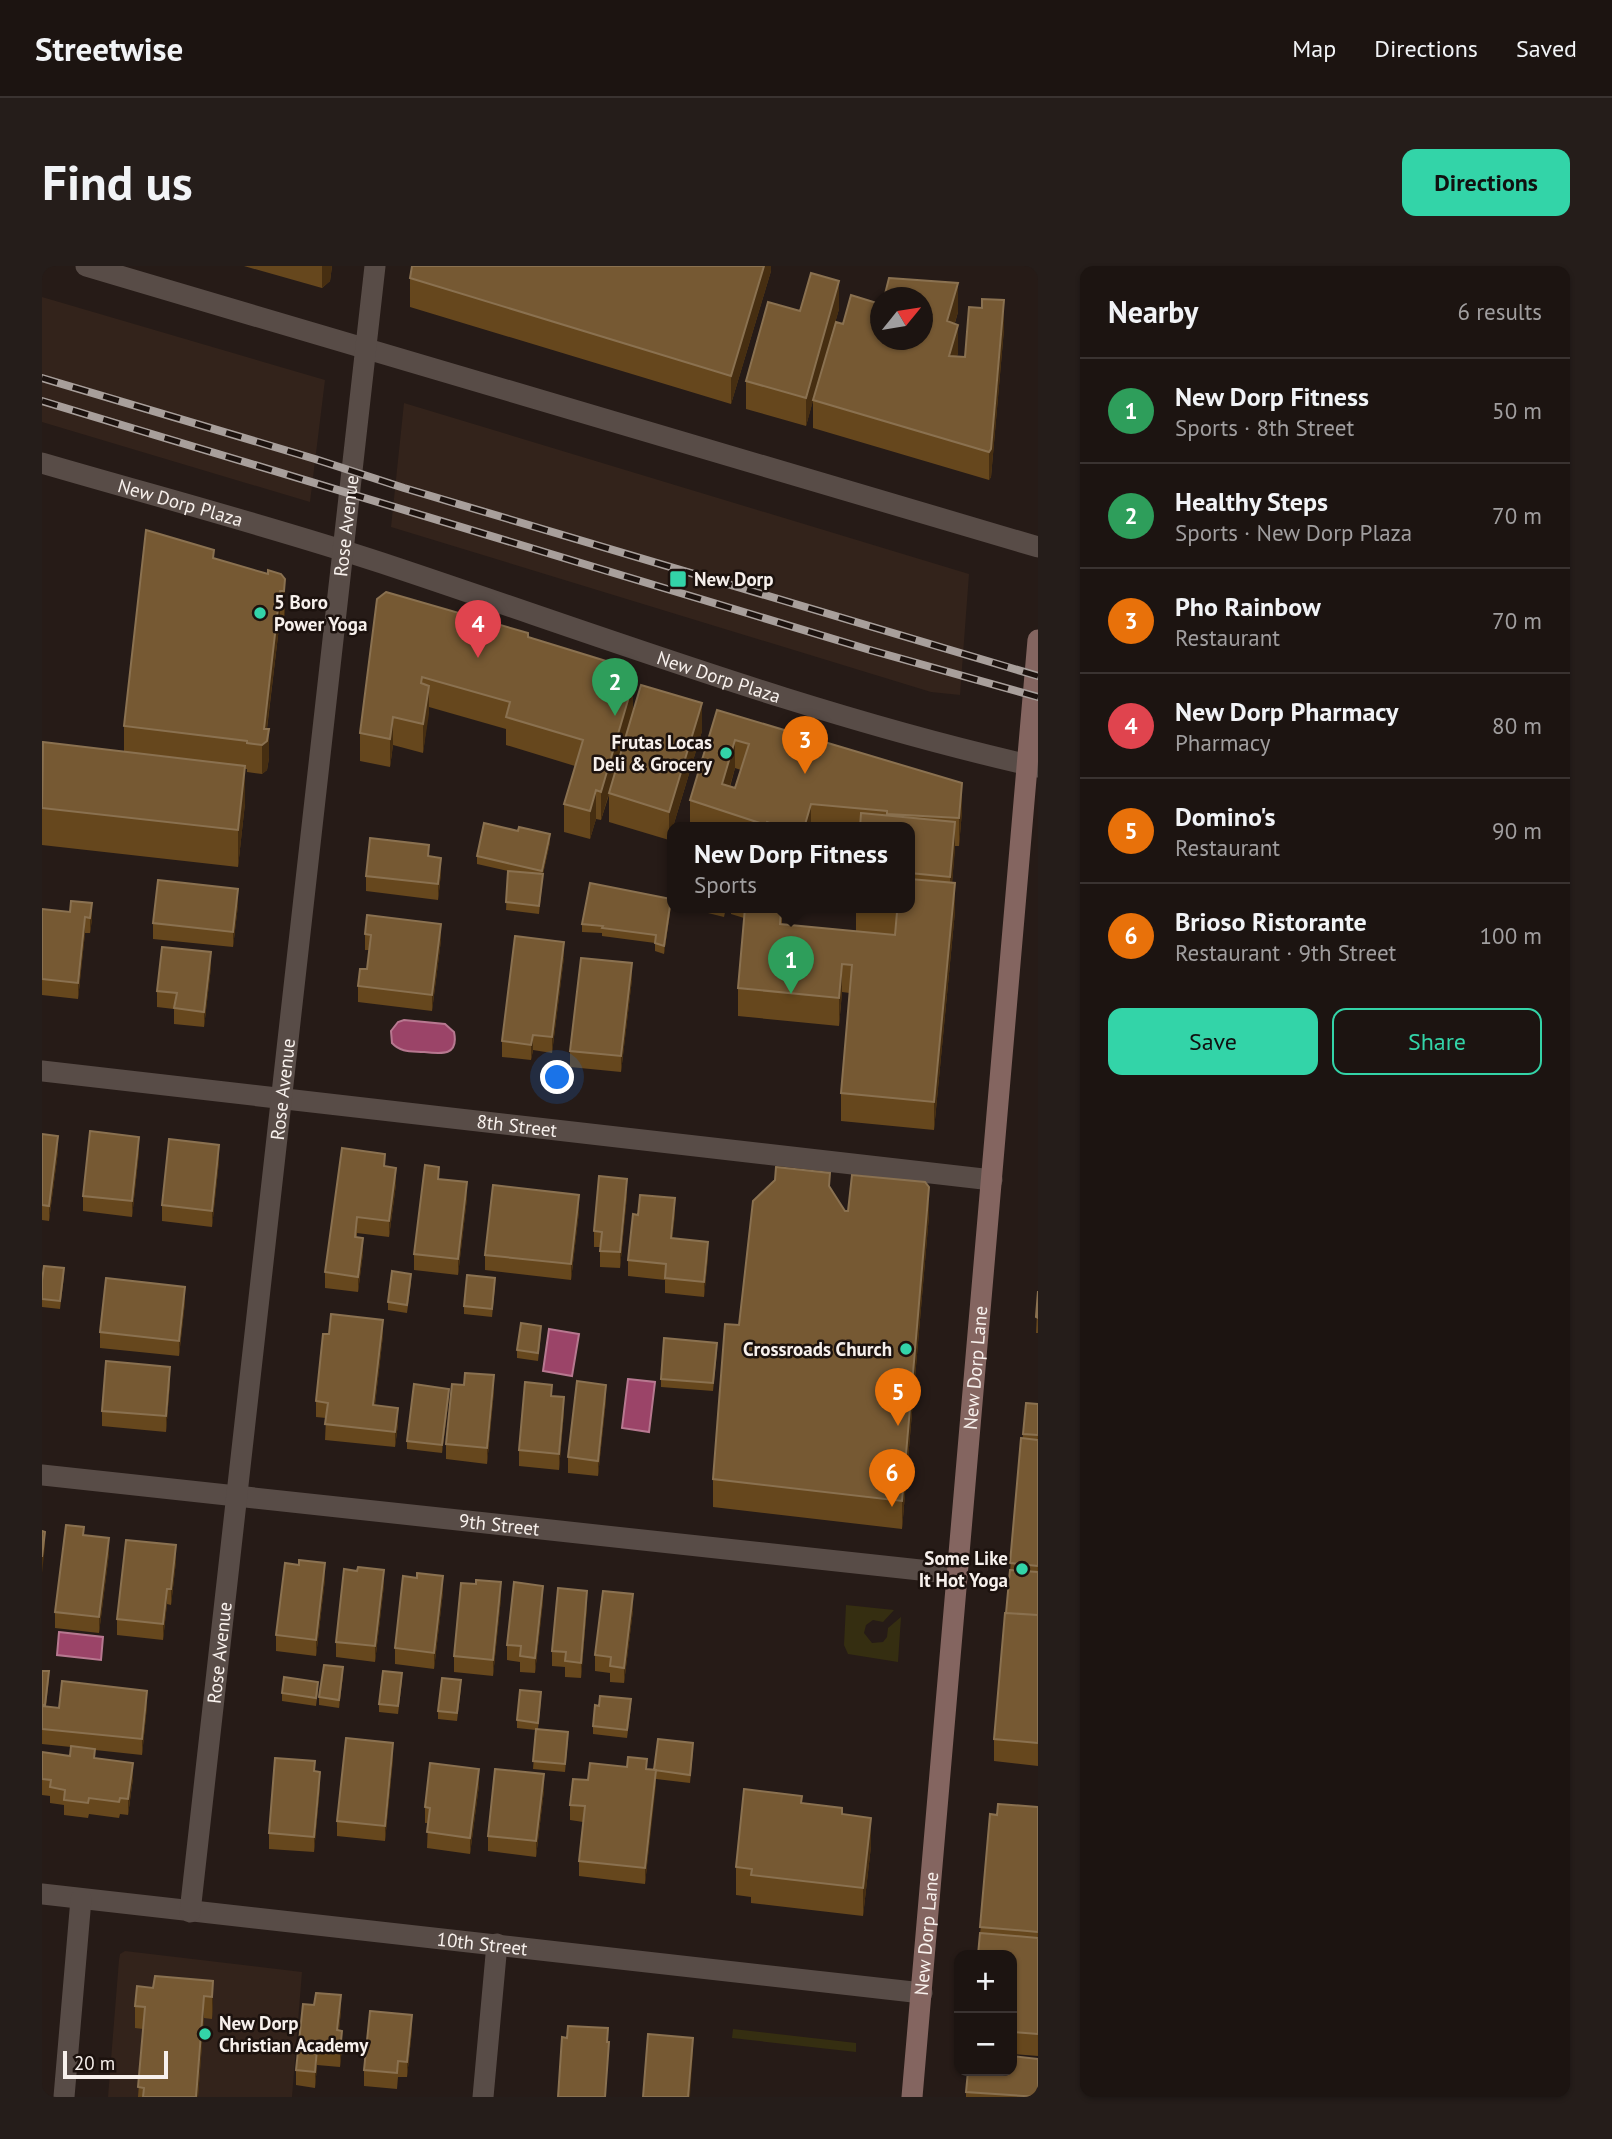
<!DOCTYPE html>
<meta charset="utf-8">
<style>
:root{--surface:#1c1411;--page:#251d1a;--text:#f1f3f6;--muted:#a09e9f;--line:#3a3331;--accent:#33d4a8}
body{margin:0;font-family:"PT Sans",sans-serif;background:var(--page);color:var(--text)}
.controls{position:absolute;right:21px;bottom:21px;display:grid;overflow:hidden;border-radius:14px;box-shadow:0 2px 5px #0004}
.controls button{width:63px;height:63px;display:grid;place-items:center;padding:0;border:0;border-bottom:2px solid var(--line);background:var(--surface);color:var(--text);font:35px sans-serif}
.compass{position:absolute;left:828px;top:21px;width:63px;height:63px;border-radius:50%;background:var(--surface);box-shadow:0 2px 5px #0004;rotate:60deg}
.scale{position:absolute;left:21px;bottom:18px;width:105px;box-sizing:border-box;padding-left:7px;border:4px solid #f7f0ec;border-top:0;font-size:19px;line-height:24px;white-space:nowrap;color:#f7f0ec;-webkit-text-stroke:5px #1c120e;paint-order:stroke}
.you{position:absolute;left:516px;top:812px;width:24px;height:24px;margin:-18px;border:5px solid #fff;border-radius:50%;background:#1a73e8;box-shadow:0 0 0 10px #1a73e833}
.badge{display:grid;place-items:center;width:46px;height:46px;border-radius:50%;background:var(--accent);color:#fff;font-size:23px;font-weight:700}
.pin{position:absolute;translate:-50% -58px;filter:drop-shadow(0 2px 4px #0008)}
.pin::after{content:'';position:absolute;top:37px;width:24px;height:21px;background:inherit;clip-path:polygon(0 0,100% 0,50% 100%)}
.popup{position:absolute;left:625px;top:556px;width:248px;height:91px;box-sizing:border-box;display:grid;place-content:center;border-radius:14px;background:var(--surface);filter:drop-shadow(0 2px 5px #0005);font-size:23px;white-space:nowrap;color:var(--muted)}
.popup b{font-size:26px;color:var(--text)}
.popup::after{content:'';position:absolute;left:50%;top:100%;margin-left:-14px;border:14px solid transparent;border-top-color:var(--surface)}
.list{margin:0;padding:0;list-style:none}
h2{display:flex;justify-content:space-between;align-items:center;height:91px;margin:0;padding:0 28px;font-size:30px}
h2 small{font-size:23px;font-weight:400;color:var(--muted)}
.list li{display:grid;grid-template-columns:46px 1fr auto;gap:21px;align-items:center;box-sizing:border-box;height:105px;padding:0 28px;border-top:2px solid var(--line)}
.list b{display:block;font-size:26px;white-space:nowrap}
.list p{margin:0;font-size:23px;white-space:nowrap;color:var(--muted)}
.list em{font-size:23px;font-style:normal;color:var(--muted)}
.actions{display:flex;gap:14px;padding:21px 28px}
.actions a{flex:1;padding:16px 0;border:2px solid var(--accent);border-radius:14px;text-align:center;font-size:24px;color:var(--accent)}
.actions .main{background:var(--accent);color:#111}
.map{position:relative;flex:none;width:996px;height:1831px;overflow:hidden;border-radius:14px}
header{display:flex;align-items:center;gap:42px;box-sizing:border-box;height:98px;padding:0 35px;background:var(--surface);border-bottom:2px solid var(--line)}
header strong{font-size:33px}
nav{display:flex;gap:38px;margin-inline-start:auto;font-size:24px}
.intro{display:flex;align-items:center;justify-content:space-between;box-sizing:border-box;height:168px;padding:0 42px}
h1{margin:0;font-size:49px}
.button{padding:18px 32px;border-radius:14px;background:var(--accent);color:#111;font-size:24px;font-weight:700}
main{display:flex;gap:42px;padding:0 42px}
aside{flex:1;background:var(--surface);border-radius:14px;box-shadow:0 2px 5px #0004}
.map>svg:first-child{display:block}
</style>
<header>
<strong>Streetwise</strong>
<nav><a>Map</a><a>Directions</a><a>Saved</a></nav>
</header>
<div class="intro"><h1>Find us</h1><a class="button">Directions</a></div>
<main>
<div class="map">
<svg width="996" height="1831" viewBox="0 0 996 1831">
<rect width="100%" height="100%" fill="#261b17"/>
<!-- built -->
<path fill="#33231b" d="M0 31 283 114 268 236 0 156Z
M362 137 927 308 918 429 889 426 349 261Z
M83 1685 260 1706 250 1831H66L77 1694 78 1688Z"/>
<!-- green -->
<path fill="#352e11" d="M804 1339 852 1344 841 1356 831 1354 824 1359 822 1367 830 1377 841 1376 845 1371 846 1362 859 1351 856 1396 806 1388 802 1379Z
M691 1763 814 1777V1786L690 1772Z"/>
<!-- water -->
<path fill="#9b4468" stroke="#b77890" stroke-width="2" d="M362 754 403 758 412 766C417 790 400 788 382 786 370 785 359 787 350 777L349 765 356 756Z
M507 1063 537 1068 530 1110 501 1105Z
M586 1113 613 1116 607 1166 580 1162Z
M17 1366 61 1371 59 1394 15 1389Z"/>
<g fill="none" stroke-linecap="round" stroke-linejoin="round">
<!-- street -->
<g stroke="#584c47" stroke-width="21">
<path d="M44 0 996 281"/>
<path id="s1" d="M0 197C113 230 228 260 340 297 557 369 772 451 996 501"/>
<path id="s2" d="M0 805 950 914"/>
<path id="s3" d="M0 1209 915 1308"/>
<path id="s4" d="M0 1628 880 1727"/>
<path id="s5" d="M148 1646 333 0"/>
<path d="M22 1831 39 1633"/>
<path d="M441 1831 455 1678"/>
</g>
<!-- secondary -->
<path stroke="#846560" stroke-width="21" id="s6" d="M870 1831 996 374"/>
<!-- rail casing -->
<g stroke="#a89f9b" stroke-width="8">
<path id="rail" d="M0 112 273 193 362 222 996 410
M0 135 828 384 996 431"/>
</g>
<!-- rail -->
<use href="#rail" stroke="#1c120e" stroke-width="5" stroke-dasharray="16" stroke-linecap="butt"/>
</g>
<!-- wall -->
<path fill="#66471d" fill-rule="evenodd" d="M202 0H290L288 15 280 22Z
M729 0V5L689 138 368 41V12Z
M838 38 916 46 913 57 916 87 915 90 923 91 962 63 949 211 947 214 771 162V134L764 160 704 143V115L758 45 797 43 777 113 801 58Z
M172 292 243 313V341L242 353H238L225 463 227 492 225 504 220 508 205 506V503H203V537L196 601 0 579V480L82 486V460Z
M335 333 486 371 564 409 591 445 660 465 627 574 567 556V529L559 554 554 553 548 573 522 566V538L533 500 464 479V463L387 441 381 487 351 479 348 501 318 495V467Z
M675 444 920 545 917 580H913L910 617 913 645 892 864 799 855V827L808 727 800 726 797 760 696 750V722L702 652 689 648V642H740V658L814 665V643L868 642V562H648V534ZM693 502 699 504 693 522 688 521Z
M508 576 501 608 497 648 464 644 466 605 435 598V590Z
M387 591 399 607 396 634 324 625V610Z
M630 622V638H629L622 688 613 685V677L560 670V667L540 666V658L628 633Z
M29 635 50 653 48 667H43L36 733 0 729V643L28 646Z
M196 639 191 681 111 673V657Z
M646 642H684L682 651Z
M323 668 399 674 390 745 316 736V720L325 703 327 684H323Z
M522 691 510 787 491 784 489 794 460 791V775Z
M169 701 162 761 132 758V743L115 741V725Z
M590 713 579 806 528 801V785Z
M0 868 16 885 7 955 0 954Z
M97 886 90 951 41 945V930Z
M177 895 170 961 120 955V939Z
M343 900 354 918 347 971 315 967V971L321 987 316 1026 283 1022V1006Z
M397 913 425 932 416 1009 372 1004V988Z
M788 922 803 945 887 949 860 1263 671 1241V1213L697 1059Z
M585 929 578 1002 558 1001V981H552V965Z
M537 945 529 1014 443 1004V989Z
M633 948 630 972 666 991 662 1031 623 1027V1014L586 1010V994L596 949Z
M22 1010 18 1043 0 1041V1014Z
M369 1016 365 1047 346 1044V1036Z
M453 1020 450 1051 422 1048V1040Z
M996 1025V1067H994Z
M143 1036 137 1090 58 1082V1066Z
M499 1068 496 1095 475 1092V1084Z
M341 1069 333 1139 356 1158 353 1181 283 1174 284 1152 274 1151V1135Z
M675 1085 671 1125 619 1121V1113Z
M128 1117 124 1166 60 1160V1145Z
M452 1125 445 1198 404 1193V1178Z
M510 1130 522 1146 517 1204 477 1200V1184Z
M407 1131 400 1187 365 1183V1175Z
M564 1134 556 1210 526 1207V1191Z
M996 1138V1500L952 1495V1473L981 1168Z
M42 1269 67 1287 57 1367 13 1362V1346Z
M134 1295 129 1339 125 1338 121 1374 75 1369V1353Z
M257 1299 283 1313 274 1390 234 1385V1369Z
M342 1319 333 1396 294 1391V1376Z
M401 1326 392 1403 353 1398V1382Z
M459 1332 451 1410 412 1406V1390Z
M501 1335 493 1407 478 1406V1396L465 1394V1379Z
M545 1341 539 1412 523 1411V1401L510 1400V1385Z
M591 1344 582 1417 568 1416V1407L553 1405V1389Z
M0 1405 7 1413 4 1440 17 1442 105 1440 100 1489 53 1484V1492L91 1512 86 1549 78 1548 77 1552 47 1548 46 1552 22 1549V1539L8 1537V1530L0 1529V1486L28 1490 29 1481 0 1478Z
M301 1409 297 1442 277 1439V1431Z
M360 1415 356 1448 337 1446V1438Z
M419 1422 415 1455 396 1453V1445Z
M276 1424 274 1440 240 1435V1427Z
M499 1434 496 1463 526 1474 523 1506 491 1503 494 1464 475 1462V1454Z
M589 1441 585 1472 551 1468V1460Z
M651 1485 648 1517 614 1513 603 1618 537 1610V1595L541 1556 528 1554V1539L546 1514 605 1503 612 1504Z
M351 1493 343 1575 295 1570V1555Z
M273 1505 278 1521 272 1586 227 1583V1567Z
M437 1519 428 1588 385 1582 386 1557H383V1541Z
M502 1524 494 1591 446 1585V1570Z
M760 1538 800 1548 829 1580 821 1650 709 1637V1631L694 1629V1601Z
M996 1541V1790L970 1788V1689L938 1667 955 1549Z
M171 1715V1737L170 1753 162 1752 156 1831H96L101 1763 93 1762V1740L111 1722Z
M299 1745 297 1764 300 1781 298 1801 275 1799 273 1822 254 1819V1804Z
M370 1764 365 1811H356L355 1823 322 1820V1804Z
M924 1826 996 1831H924Z"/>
<!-- shaded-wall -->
<path fill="#462e11" d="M280 0H290L288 15 280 22Z
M722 0H729V5L689 138V110Z
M797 15V43L764 160V132Z
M916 17V46L905 83V55Z
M962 34V63L949 211 947 214V186Z
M916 59V87L907 118V90Z
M243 313V341L242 353V325Z
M238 325V353L223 477 227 463V492L225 504 220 508V479L222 463Z
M591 417V446L559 554V526Z
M387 420V448L381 487V458Z
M660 437V465L627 574V546Z
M351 451V479L348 501V473Z
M693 474V502L680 546V518Z
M203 500V537L196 601V564Z
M920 517V545L917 580V552Z
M554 524V553L548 573V545Z
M769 538V562H762Z
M913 556V584L908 639V611Z
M508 568V576L501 608 497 648 500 605Z
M399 592V607L396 634V618Z
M913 617V645L892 864V836Z
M196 623V639L191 681V666Z
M629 633V641L622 688V680Z
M50 637V653L48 667V652Z
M43 651V667L36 733V717Z
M399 658V674L390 745V729Z
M522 676V691L510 787V771Z
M169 686V701L162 761V746Z
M590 697V713L579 806V790Z
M800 698V726L797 760V732Z
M491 769V784L489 794V779Z
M16 870V885L7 955V940Z
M97 871V886L90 951V935Z
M177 879V895L170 961V945Z
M354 902V918L347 971V955Z
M585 913V929L578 1002V986Z
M425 916V932L416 1009V993Z
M887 921V949L860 1263V1235Z
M537 929V945L529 1014V998Z
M633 932V948L629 988V972Z
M321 972V987L316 1026V1011Z
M666 976V991L662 1031V1016Z
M143 1021V1036L137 1090V1075Z
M341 1054V1069L331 1155V1139Z
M128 1101V1117L124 1166V1150Z
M452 1109V1125L445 1198V1182Z
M564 1119V1134L556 1210V1195Z
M407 1123V1131L400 1187V1179Z
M522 1131V1146L517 1204V1188Z
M356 1142V1158L353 1181V1166Z
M3 1266V1281L0 1307V1291Z
M67 1272V1287L57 1367V1351Z
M134 1279V1295L129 1339V1323Z
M283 1297V1313L274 1390V1374Z
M342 1304V1319L333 1396V1380Z
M401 1310V1326L392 1403V1387Z
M459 1316V1332L451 1410V1394Z
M501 1320V1335L493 1407V1392Z
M125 1323V1338L121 1374V1358Z
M545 1325V1341L539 1412V1397Z
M591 1328V1344L582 1417V1402Z
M301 1401V1409L297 1442V1434Z
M105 1425V1440L100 1489V1473Z
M351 1477V1493L343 1575V1560Z
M91 1497V1512L86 1549V1533Z
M437 1503V1519L428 1588V1572Z
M614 1504V1520L603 1618V1602Z
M278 1506V1521L272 1586V1571Z
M502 1508V1524L494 1591V1575Z
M829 1552V1580L821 1650V1622Z
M171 1715V1737L170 1753V1731Z
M299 1729V1745L295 1780V1764Z
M162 1730V1752L156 1831H154Z
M370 1749V1764L365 1811V1796Z
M300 1765V1781L298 1801V1785Z
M651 1772V1787L648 1831H646Z
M275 1783V1799L273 1822V1806Z"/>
<!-- building -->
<path fill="#765933" stroke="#8a7150" stroke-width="2" fill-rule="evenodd" d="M370 0H722L689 110 368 12Z
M769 7 797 15 764 132 704 115 726 36 758 45Z
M847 12 916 17 905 55 916 59 907 90 923 91 927 41 940 42V33L962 34 949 183 947 186 771 134 794 56 801 58 809 29 838 38V74H880V32H842Z
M104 264 172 284 171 292 226 308V304L239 308 243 313 242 325H238L222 463H227L225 475 220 479 205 477V475L82 460Z
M344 326 486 367V371L564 395 561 408 591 417 559 526 554 524 548 545 522 538 541 474 464 451 468 436 380 411 379 417 387 420 381 458 351 451 348 473 318 467 335 333Z
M599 419 660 437 627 546 567 527Z
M675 444 920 517 917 552 845 548V545L769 538 762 562H743L725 556 724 559 648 534ZM693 474 707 478 693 522 680 518Z
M1 476 203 500 196 564 0 542Z
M819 547 913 556 908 611 868 607V562H818Z
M442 557 476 565 477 561 508 568 500 605 435 590Z
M328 572 387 579 386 590 399 592 396 618 324 610Z
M466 605 501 608 497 640 464 636Z
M868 613 913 617 892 836 799 827 810 699 800 698 797 732 696 722 703 642H739L738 658 853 669 855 646 814 642H868Z
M116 614 196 623 191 666 111 657Z
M548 617 629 633 622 680 613 677 614 669 560 662 561 660 540 658Z
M29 635 50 637 48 652 43 651 36 717 0 713V643L28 646Z
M325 649 399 658 390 729 316 720 318 703H325L329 669 323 668Z
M473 670 522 676 510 771 491 769 489 779 460 775Z
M120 681 169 686 162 746 132 742 135 727 115 725Z
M539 692 590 697 579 790 528 785Z
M48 865 97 871 90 935 41 930Z
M0 868 16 870 7 940 0 939Z
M127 873 177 879 170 945 120 939Z
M300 882 343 888 342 900 354 902 347 955 315 951 313 971 321 972 316 1011 283 1006Z
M383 899 397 901 396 913 425 916 416 993 372 988Z
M734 901 788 907 787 920 803 945H806L810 909 883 916 887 921 860 1235 671 1213 683 1058 697 1059 711 935 733 914Z
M557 910 585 913 578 986 558 985 560 966 552 965Z
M451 919 537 929 529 998 443 989Z
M598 929 633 932 629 972 666 976 662 1016 623 1012 624 998 586 994 591 948 596 949Z
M2 1000 22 1002 18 1035 0 1033V1014Z
M350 1005 369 1008 365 1039 346 1036Z
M425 1009 453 1012 450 1043 422 1040Z
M64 1012 143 1021 137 1075 58 1066Z
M996 1025V1052L994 1051Z
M289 1048 341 1054 331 1139 356 1142 353 1166 283 1158 286 1137 274 1135 281 1068H287Z
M479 1057 499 1060 496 1087 475 1084Z
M622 1072 675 1077 671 1117 619 1113Z
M64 1095 128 1101 124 1150 60 1145Z
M423 1107 452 1109 445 1182 404 1178 410 1118 422 1119Z
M535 1115 564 1119 556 1195 526 1191Z
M483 1116 510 1119 509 1130 522 1131 517 1188 477 1184Z
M372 1118 407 1123 400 1179 365 1175Z
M984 1137 996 1138V1169L981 1168Z
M979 1172 996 1174V1300L968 1297Z
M24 1259 42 1261 41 1269 67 1272 57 1351 13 1346Z
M0 1265 3 1266 0 1291Z
M84 1274 134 1279 129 1323H125L121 1358 75 1353Z
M257 1294 283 1297 274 1374 234 1369 243 1297 257 1299Z
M316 1301 342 1304 333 1380 294 1376 302 1303 315 1305Z
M968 1304 996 1306V1349L964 1347Z
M375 1307 401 1310 392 1387 353 1382 361 1310 375 1312Z
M434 1314 459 1316 451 1394 412 1390 419 1317 434 1318Z
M472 1316 501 1320 493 1392 478 1390 479 1380 465 1379Z
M516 1322 545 1325 539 1397 523 1395 524 1386 510 1385Z
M561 1325 591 1328 582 1402 568 1400 569 1391 553 1389Z
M963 1347 996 1349V1477L952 1473Z
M282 1399 301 1401 297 1434 277 1431Z
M0 1405H7L3 1439H0Z
M341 1405 360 1407 356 1440 337 1438Z
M242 1411 276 1416 274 1432 240 1427Z
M400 1412 419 1414 415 1447 396 1445Z
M20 1415 105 1425 100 1473 0 1463V1440L17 1442Z
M478 1424 499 1426 496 1457 475 1454Z
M558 1430 589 1433 585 1464 551 1460 553 1439 557 1440Z
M494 1463 526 1466 523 1498 491 1495Z
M304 1472 351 1477 343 1560 295 1555Z
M616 1473 651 1477 648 1509 612 1504Z
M29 1480 53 1483 52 1492 91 1497 86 1533 78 1532 77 1536 47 1532 46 1537 22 1534 23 1524 8 1521 9 1514 0 1513V1486L28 1490Z
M586 1491 605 1493 604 1503 614 1504 603 1602 537 1595 543 1540 528 1539 531 1513 546 1514 548 1497 585 1501Z
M233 1492 273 1495 272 1505 278 1506 272 1571 227 1567Z
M388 1497 437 1503 428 1572 385 1566 388 1542 383 1541Z
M453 1503 502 1508 494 1575 446 1570Z
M702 1523 760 1530 759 1537 800 1542V1548L829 1552 821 1622 709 1609 710 1603 694 1601Z
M956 1538 996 1541V1666L938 1661 948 1548 955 1549Z
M938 1667 996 1672V1768L970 1766V1689H936Z
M113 1710 171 1715 170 1731 162 1730 154 1831H101L102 1822 96 1821 103 1741 93 1740 95 1720 111 1722Z
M274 1727 299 1729 295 1764 300 1765 298 1785 275 1783 273 1806 254 1804 261 1738 272 1739Z
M328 1745 370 1749 365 1796 356 1795 355 1807 322 1804Z
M526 1760 566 1762 565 1776H567L563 1831H516L520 1771 525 1772Z
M606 1768 651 1772 646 1831H601Z
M970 1790 996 1793V1831L924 1826 926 1805H970Z"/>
<!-- markers -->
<g fill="#33d4a8" stroke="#1c120e" stroke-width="2.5">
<rect x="627" y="304" width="18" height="18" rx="3.5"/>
<circle cx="218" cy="347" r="7"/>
<circle cx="684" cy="487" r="7"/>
<circle cx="864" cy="1083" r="7"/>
<circle cx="980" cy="1303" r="7"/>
<circle cx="163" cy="1768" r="7"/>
</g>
<g text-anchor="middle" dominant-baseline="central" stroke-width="5" stroke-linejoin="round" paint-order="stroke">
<!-- street labels -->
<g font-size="19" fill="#f7f0ec" stroke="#1c120e">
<text stroke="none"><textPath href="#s1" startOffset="144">New Dorp Plaza</textPath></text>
<text stroke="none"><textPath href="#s5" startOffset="1395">Rose Avenue</textPath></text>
<text stroke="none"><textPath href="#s1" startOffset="710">New Dorp Plaza</textPath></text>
<text stroke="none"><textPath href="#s5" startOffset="828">Rose Avenue</textPath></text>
<text stroke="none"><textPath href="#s2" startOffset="478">8th Street</textPath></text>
<text stroke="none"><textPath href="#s6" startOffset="732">New Dorp Lane</textPath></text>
<text stroke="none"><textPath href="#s3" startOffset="460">9th Street</textPath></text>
<text stroke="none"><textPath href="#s5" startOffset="261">Rose Avenue</textPath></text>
<text stroke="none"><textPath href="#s6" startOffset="164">New Dorp Lane</textPath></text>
<text stroke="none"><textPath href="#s4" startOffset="443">10th Street</textPath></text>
</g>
<!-- poi labels -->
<g font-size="19" font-weight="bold" fill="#f7f0ec" stroke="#1c120e" text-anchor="start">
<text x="652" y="313">New Dorp</text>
<text x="232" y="336">5 Boro<tspan x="232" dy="22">Power Yoga</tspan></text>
<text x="670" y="476" text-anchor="end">Frutas Locas<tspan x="670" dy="22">Deli &amp; Grocery</tspan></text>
<text x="850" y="1083" text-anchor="end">Crossroads Church</text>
<text x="966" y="1292" text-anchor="end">Some Like<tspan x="966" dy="22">It Hot Yoga</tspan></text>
<text x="177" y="1757">New Dorp<tspan x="177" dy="22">Christian Academy</tspan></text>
</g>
</g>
</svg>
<div class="controls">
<button>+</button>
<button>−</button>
</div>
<svg class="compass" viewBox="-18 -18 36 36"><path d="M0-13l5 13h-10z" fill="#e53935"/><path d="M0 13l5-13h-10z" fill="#a09e9f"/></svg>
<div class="scale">20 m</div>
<div class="you"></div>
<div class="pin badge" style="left:749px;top:728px;background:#2e9e5b">1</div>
<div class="popup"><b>New Dorp Fitness</b>Sports</div>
<div class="pin badge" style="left:573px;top:450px;background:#2e9e5b">2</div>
<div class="pin badge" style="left:763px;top:508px;background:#e8710a">3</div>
<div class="pin badge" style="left:436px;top:392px;background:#e0444e">4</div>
<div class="pin badge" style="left:856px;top:1160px;background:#e8710a">5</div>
<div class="pin badge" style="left:850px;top:1241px;background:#e8710a">6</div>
</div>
<aside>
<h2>Nearby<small>6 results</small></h2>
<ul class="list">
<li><span class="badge" style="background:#2e9e5b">1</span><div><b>New Dorp Fitness</b><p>Sports · 8th Street</p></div><em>50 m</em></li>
<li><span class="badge" style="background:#2e9e5b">2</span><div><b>Healthy Steps</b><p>Sports · New Dorp Plaza</p></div><em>70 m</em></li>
<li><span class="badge" style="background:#e8710a">3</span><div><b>Pho Rainbow</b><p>Restaurant</p></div><em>70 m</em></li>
<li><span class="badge" style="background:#e0444e">4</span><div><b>New Dorp Pharmacy</b><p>Pharmacy</p></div><em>80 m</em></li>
<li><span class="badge" style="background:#e8710a">5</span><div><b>Domino's</b><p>Restaurant</p></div><em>90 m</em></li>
<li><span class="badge" style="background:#e8710a">6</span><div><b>Brioso Ristorante</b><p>Restaurant · 9th Street</p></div><em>100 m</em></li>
</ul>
<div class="actions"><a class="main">Save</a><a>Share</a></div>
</aside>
</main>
